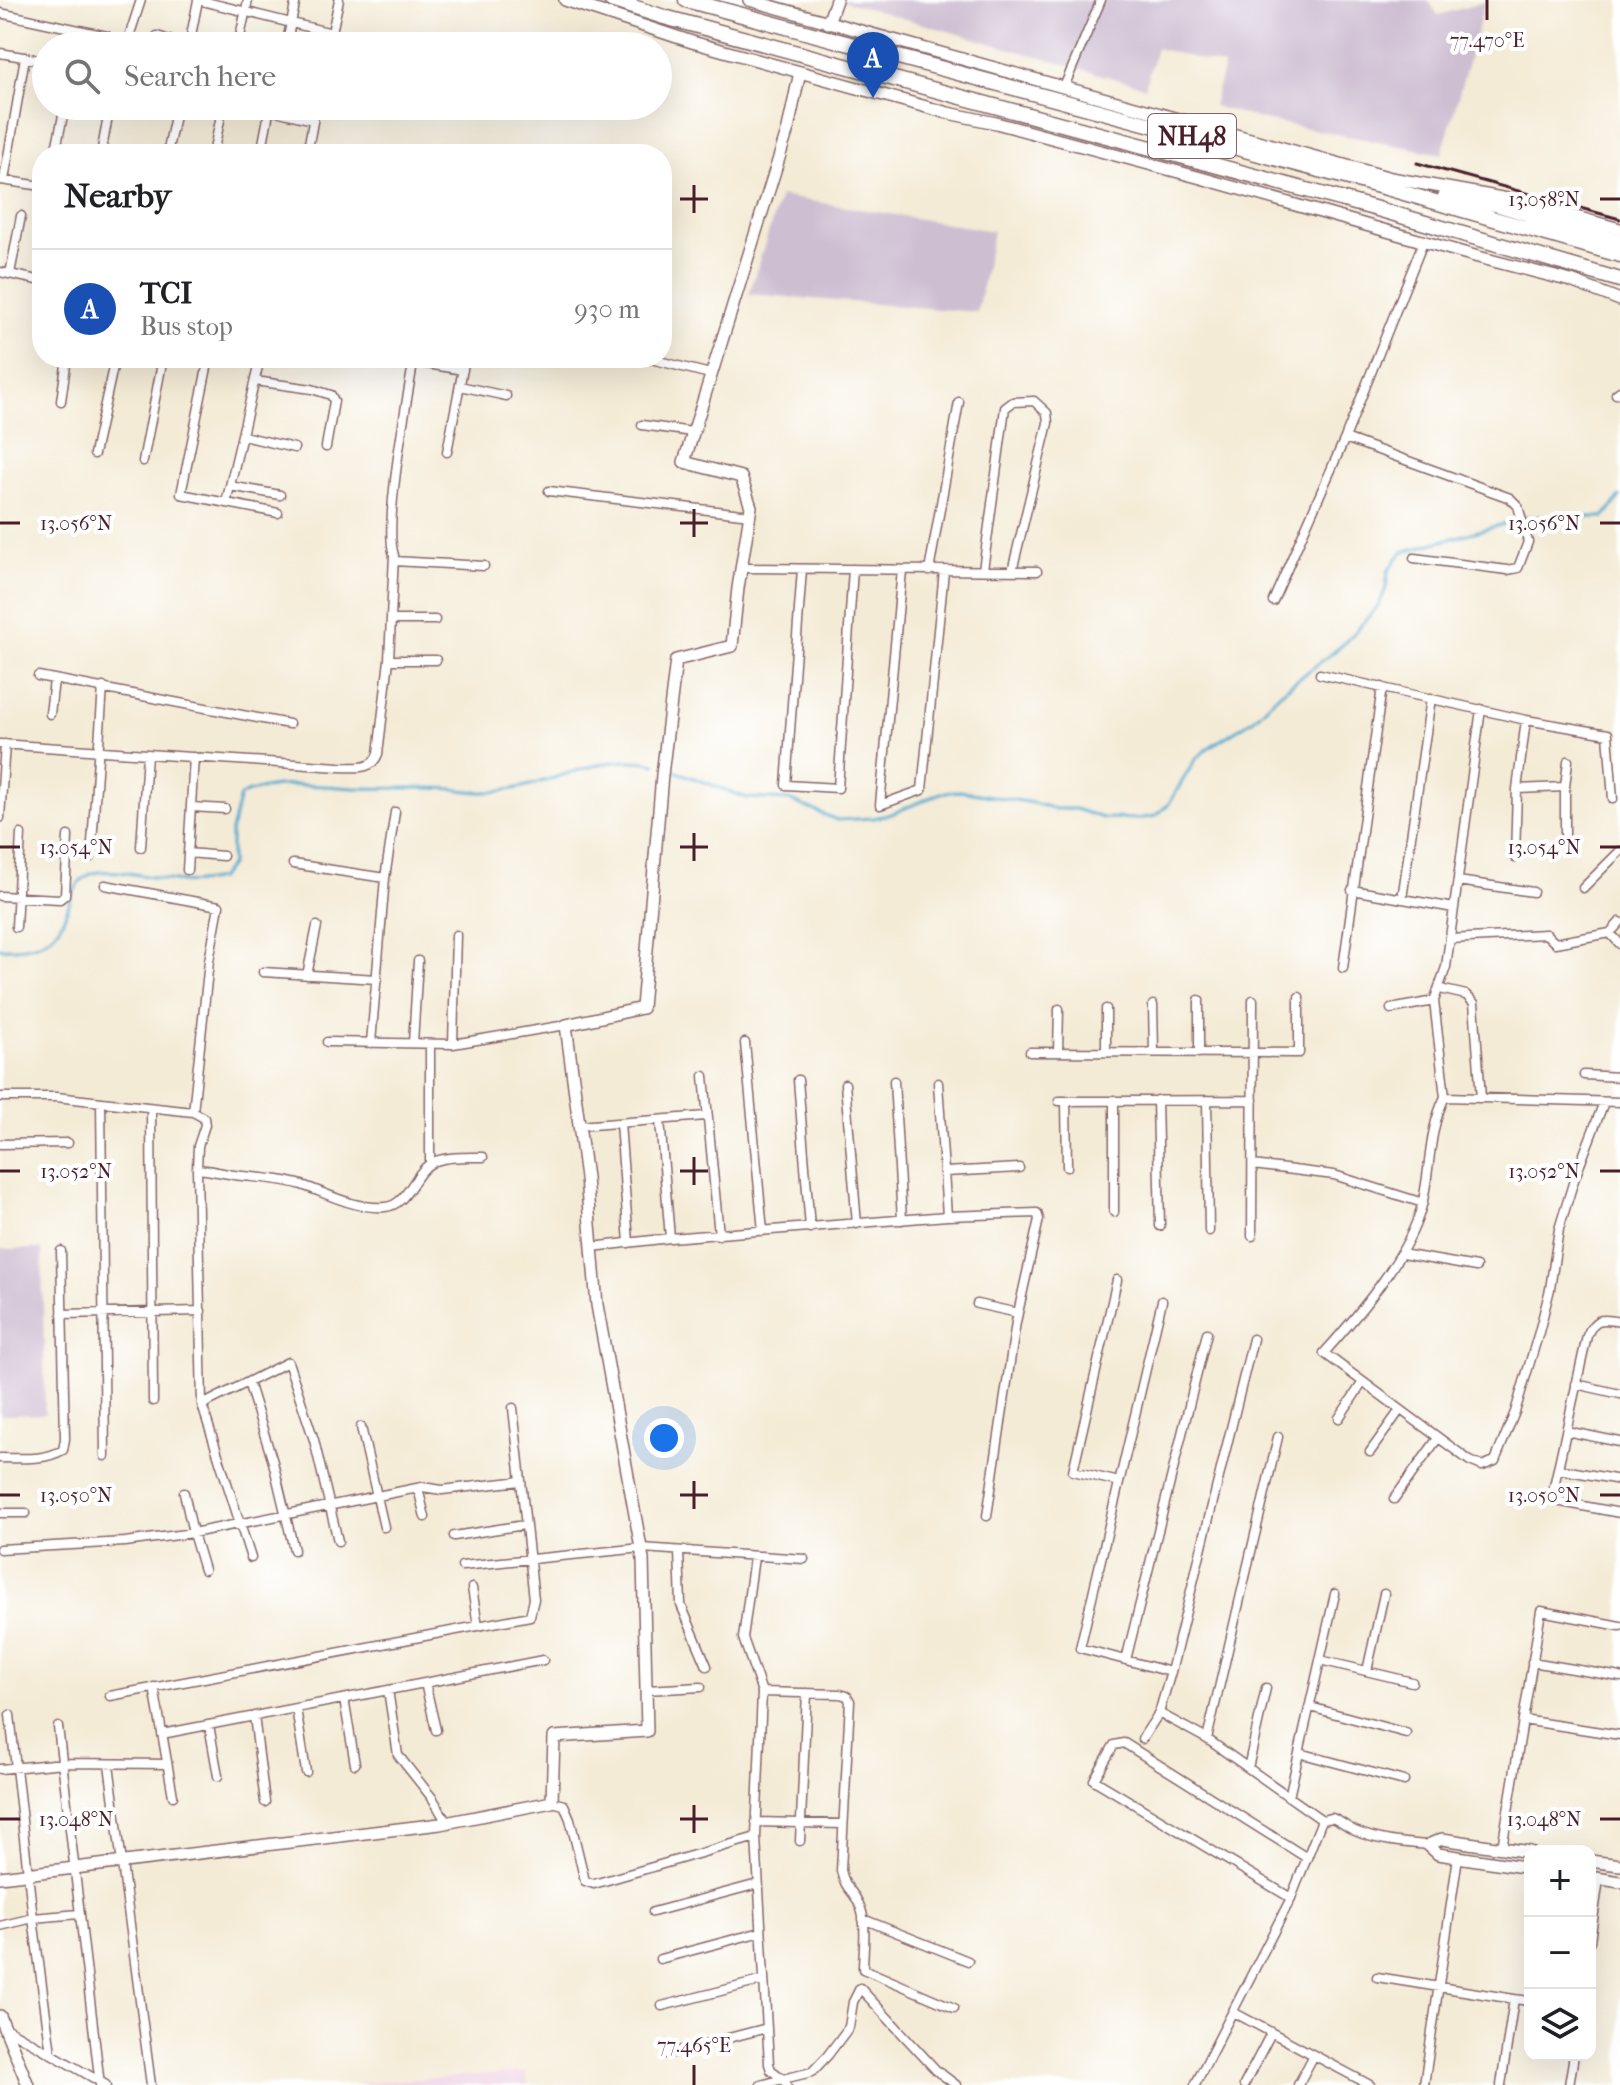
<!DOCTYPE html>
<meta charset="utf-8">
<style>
:root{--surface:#fff;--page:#f6f6f6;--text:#202124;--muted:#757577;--line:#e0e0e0;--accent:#b5179e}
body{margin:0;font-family:"IM FELL French Canon",serif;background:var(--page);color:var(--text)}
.controls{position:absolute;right:24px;bottom:24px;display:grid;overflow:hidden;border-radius:16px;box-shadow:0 8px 32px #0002}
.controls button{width:72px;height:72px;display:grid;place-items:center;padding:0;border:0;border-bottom:2px solid var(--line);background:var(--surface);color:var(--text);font:40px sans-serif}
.you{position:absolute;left:664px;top:1438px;width:28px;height:28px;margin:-20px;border:6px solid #fff;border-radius:50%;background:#1a73e8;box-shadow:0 0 0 12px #1a73e833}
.badge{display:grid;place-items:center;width:52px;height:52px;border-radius:50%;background:var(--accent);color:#fff;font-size:26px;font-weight:700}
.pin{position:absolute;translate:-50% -66px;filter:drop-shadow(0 2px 4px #0008)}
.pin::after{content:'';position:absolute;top:42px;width:28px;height:24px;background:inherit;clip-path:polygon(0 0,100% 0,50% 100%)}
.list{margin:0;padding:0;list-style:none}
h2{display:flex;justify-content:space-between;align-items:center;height:104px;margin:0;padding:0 32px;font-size:34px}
h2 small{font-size:26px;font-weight:400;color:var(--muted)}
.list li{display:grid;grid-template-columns:52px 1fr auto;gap:24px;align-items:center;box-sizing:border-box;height:120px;padding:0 32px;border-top:2px solid var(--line)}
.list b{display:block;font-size:30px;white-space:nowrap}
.list p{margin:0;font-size:26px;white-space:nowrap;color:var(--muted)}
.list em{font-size:26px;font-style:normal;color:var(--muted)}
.icon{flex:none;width:44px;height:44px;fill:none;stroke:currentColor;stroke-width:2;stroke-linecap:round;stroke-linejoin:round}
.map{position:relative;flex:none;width:1620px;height:2085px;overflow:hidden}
.search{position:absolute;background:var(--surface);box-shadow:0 8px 32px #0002;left:32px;top:32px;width:640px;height:88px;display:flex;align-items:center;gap:20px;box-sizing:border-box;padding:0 28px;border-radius:44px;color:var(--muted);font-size:30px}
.panel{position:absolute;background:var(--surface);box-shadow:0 8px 32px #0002;left:32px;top:144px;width:640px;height:224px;border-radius:32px}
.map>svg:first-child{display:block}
</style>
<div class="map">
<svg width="1620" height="2085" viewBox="0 0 1620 2085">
<rect width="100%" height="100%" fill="#fff"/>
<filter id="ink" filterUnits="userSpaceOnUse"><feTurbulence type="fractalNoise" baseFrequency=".0125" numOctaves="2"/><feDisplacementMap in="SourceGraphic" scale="16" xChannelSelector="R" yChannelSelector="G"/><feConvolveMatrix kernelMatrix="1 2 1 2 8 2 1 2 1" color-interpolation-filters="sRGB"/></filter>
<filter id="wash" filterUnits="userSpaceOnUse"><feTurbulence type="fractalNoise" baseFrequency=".006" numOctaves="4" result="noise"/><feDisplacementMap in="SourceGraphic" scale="32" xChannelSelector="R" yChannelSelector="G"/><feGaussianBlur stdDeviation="1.8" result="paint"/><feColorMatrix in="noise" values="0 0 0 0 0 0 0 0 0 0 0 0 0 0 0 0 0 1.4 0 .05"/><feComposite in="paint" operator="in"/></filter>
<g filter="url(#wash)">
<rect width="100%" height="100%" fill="#f4ebd6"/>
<!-- built -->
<path fill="#efd0e5" d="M526 2072 528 2085H359V2083Z"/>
<!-- industrial -->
<path fill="#cdbed2" d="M839 0H1428L1438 15 1485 2 1442 154 1264 120 1213 106 1224 66 1156 48 1145 87Z
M780 196 993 231 977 312 749 294Z
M0 1249H42L45 1414 0 1415Z"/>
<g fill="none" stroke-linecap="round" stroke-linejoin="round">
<!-- stream -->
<path stroke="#53a8cf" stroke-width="3" d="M672 770 747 798 789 800 837 820 874 818 891 814 941 793 960 791 1033 803 1055 809H1075L1103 818 1138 819 1155 816 1168 805 1195 760 1208 748 1254 719 1280 693 1340 647 1354 633 1379 605 1386 588 1388 571 1402 552 1529 517H1604L1620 497
M0 948C84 952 55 890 91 874 111 866 160 880 182 882 194 884 206 881 219 879L231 864V831L240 796C274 779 317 786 354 788 387 789 420 787 453 789 463 790 473 792 483 792 543 793 597 749 656 764"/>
</g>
</g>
<g filter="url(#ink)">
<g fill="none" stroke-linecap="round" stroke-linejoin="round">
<!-- street casing -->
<g stroke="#866667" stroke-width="11">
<path id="street" d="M198 0 332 33
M0 13 107 36
M157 36 189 46
M126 46 141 0
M189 46 198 0
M238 46 248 0
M286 46 296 0
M329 46 339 0
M0 53 46 61
M1064 87 1101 0
M255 106 313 120
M55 154 65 106
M101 154 110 106
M167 154 177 106
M213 154 223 106
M261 154 270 107
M307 154 316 106
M1 180 42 186
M4 180 25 57
M0 272 42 281
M10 274 21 216
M209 358 181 494 278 513
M392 358 463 370
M647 358 710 374
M255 381 312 389 331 395 334 401 326 447
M460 386 506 396
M1616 394 1620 391
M61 401 67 358
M642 425 692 432
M243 436 294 448
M1345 438 1510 498 1518 506 1528 542 1518 568 1507 570 1414 558
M447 452 465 358
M94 454 115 358
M143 461 163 358
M230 486 280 495
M549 491 750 515
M226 503 260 358
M394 561 484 566
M741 568 1037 571
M802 569 786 785 838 788 853 569
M902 570 880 805 922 790 944 571
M983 570 1005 408 1013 402 1034 401 1047 413 1048 423 1012 571
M929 571 959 402
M1273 601 1345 438 1424 240
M391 620H435
M389 660H436
M1320 674 1526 720 1608 734 1613 799
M38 676 289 724
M1481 709 1446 967 1434 1001 1445 1097 1620 1102
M50 714 54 680
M0 744 339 767C355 767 372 771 378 754L389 660 394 555C383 526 408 395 414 358
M1517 789 1565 787 1568 761
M191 807 225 809
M0 818 5 744
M1565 835V787
M141 847 147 754
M188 853 223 856
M91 857 103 687
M1515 858 1517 789 1526 720
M293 864 385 878
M187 870 194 757
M1458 881 1533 892
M105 885 219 906 209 961 193 1112
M1583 888 1620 851
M1352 890 1454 908
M0 896 60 899 65 895 68 836
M1402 899 1431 698
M16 927 21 834
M1610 933 1620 922
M1450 939 1546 934 1555 943 1610 933 1620 944
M1343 968 1382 687
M263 972 377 979
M307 975 317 926
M1440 989 1466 995 1474 1003 1481 1098
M1199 1000V1053
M1153 1005 1154 1052
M1391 1009 1434 1001
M327 1042 453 1044 566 1025
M371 1043 385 878 395 812
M413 1043 418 961
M745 1043 763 1231
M430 1044V1163
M453 1044 456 935
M1030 1052 1299 1053V997
M1058 1052 1059 1009
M1106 1052V1009
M1584 1075 1620 1077
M704 1076 719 1235
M798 1080 810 1228
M894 1081 902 1220
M938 1083 947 1216
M845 1084 857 1224
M0 1097H56L193 1112 204 1118 205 1125 198 1146 197 1169C210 1170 222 1173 234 1175 257 1178 280 1178 302 1185 331 1195 354 1209 385 1207 409 1205 413 1172 433 1162 448 1156 467 1157 483 1157
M1445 1097C1428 1131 1431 1168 1422 1205 1409 1256 1359 1314 1324 1353L1470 1461 1482 1466 1495 1461 1515 1412 1539 1332 1550 1289 1559 1229 1574 1180 1604 1102
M1114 1100V1212
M1157 1100 1160 1226
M1207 1100 1209 1231
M1059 1101 1253 1100
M1066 1101 1067 1167
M101 1102 105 1456
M151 1108 153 1401
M660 1120 670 1238
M620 1123 629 1243
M579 1126 706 1116
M0 1144 68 1143
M1253 1165 1334 1175 1423 1203
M197 1169 202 1405 251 1558
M945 1172 1019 1168
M1252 1236 1253 1000
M592 1247 670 1238 947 1216 1037 1213 1039 1219 1016 1322 987 1516
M1402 1254 1476 1267
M1117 1280 1073 1471 1119 1482
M1162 1301 1080 1648 1171 1672 1253 1339
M977 1304 1018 1313
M62 1314 201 1311
M1620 1322C1601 1318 1594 1318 1587 1336L1551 1500 1620 1513
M248 1382 273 1462 294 1550
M1576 1384 1620 1394
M202 1405 288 1362 314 1440 338 1541
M1339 1418 1363 1382
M361 1427 384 1527
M1566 1431 1620 1442
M1370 1452 1400 1410
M0 1458C22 1458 43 1461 63 1450L65 1439 61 1251
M1558 1469 1620 1480
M418 1488 425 1517
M184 1493 193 1533 204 1570
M1394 1499 1438 1438
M0 1513H26
M454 1536 524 1525
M0 1549 125 1542 193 1533 422 1487 442 1490 521 1481
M679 1551 681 1605 707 1666
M754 1557 743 1638 762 1692 756 1837 769 2064 771 2070 783 2079 761 2085
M462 1566 642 1548 804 1559
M472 1588 478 1626
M1126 1660 1207 1333
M1320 1660 1412 1682
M1532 1662 1620 1677
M1367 1671 1384 1594
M1171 1672 1159 1713 1207 1739 1322 1820 1291 1898 1094 1780 1114 1745 1124 1743 1307 1858
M425 1683 436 1730
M154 1687 173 1796
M388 1690 398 1755 433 1799 447 1823
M646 1690 701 1687
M762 1692 840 1694 847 1696 850 1701 841 1870C846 1892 852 1888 859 1904 868 1922 863 1950 863 1969L954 2008
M110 1696 530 1616 534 1599 513 1408
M344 1699 355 1764
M1310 1707 1406 1733
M296 1708 306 1772
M10 1715 33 1918 79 1914
M254 1716 265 1802
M1523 1720 1620 1735
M209 1725 218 1776
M58 1727 100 2085
M162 1734 543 1660
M1142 1739 1159 1713
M1207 1739 1278 1437
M1299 1753 1404 1781
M109 1764 151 2085
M1248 1768 1266 1688
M0 1769 64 1763 167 1764
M1289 1797 1335 1594
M552 1802 564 1805 570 1819 585 1881 594 1884 756 1837
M1322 1820 1332 1818C1340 1821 1347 1827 1355 1831 1378 1841 1404 1843 1428 1845
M756 1822 843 1824
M800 1841 807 1693
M1502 1848 1541 1611 1620 1626
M653 1912 758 1884
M863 1919 968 1961
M0 1926 33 1918 51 2053
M1590 1941 1599 1879
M660 1959 761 1932
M1377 1977 1514 1999 1501 2085
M1514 1999 1530 2001
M662 2006 764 1980
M1233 2012 1370 2085
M6 2028 106 2085
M667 2054 767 2028
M787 2085 783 2079 812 2072 828 2055 849 2027 853 2002 860 1988 936 2070 956 2085
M1195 2085 1291 1898
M1244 2085 1271 2033
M1298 2085 1314 2055
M1424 2085 1458 1857
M1569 2085 1574 2055"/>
</g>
<!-- secondary casing -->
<g stroke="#866667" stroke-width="14">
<path id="secondary" d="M565 0 692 42 948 113 996 123 1201 178 1478 257 1571 281 1620 300
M749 0 1391 178 1513 200 1620 229
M828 23 836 0
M1530 1852 1442 1839 1428 1845 1438 1854 1530 1868
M1590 1861 1620 1865
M0 1877 440 1824 552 1802 554 1737 647 1731 643 1559 597 1305 586 1178 566 1025 642 1008 662 775 676 660 732 646 738 588 751 507 741 477 684 462 788 129 800 72
M1590 1877 1620 1882
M0 2016 28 2085"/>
</g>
<!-- highway casing -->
<g stroke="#866667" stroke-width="17">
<path id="highway" d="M611 0 664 17 1381 210 1620 280
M686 0 1390 189 1620 255
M1445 197 1496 204 1620 242"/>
</g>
<!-- street -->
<use href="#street" stroke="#fff" stroke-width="8"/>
<!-- secondary -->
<use href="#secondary" stroke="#fff" stroke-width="11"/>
<!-- highway -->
<use href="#highway" stroke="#fff" stroke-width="14"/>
<!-- rail -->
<path stroke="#4a1f2b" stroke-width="3" d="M1417 163 1620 219"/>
</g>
</g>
<!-- ticks -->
<path fill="none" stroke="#4a1f2b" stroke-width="3" d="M1487 0V20M694 185V213M680 199H708M1600 199H1620M694 509V537M0 523H20M680 523H708M1600 523H1620M694 833V861M0 847H20M680 847H708M1600 847H1620M694 1157V1185M0 1171H20M680 1171H708M1600 1171H1620M694 1481V1509M0 1495H20M680 1495H708M1600 1495H1620M694 1805V1833M0 1819H20M680 1819H708M1600 1819H1620M694 2065V2085"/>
<g text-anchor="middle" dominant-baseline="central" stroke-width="8" stroke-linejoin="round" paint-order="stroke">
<!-- shield labels -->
<rect fill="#fff" stroke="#80626b" stroke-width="2" x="1148" y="114" width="88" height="44" rx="6"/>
<g font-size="26" font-weight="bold" fill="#4a1f2b">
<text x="1192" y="136">NH48</text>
</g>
</g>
<g font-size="20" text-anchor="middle" fill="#4a1f2b" stroke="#fff" stroke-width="8" stroke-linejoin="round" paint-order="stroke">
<text x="1487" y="47">77.470°E</text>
<text x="1544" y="206">13.058°N</text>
<text x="76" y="530">13.056°N</text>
<text x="1544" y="530">13.056°N</text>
<text x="76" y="854">13.054°N</text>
<text x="1544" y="854">13.054°N</text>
<text x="76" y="1178">13.052°N</text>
<text x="1544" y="1178">13.052°N</text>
<text x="76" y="1502">13.050°N</text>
<text x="1544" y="1502">13.050°N</text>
<text x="76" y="1826">13.048°N</text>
<text x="1544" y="1826">13.048°N</text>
<text x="694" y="2052">77.465°E</text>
</g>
</svg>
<div class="controls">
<button>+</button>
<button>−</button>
<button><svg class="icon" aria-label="layers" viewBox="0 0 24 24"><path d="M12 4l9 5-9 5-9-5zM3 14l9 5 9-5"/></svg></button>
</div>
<div class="you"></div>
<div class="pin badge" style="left:873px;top:98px;background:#1a4fb4">A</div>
<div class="search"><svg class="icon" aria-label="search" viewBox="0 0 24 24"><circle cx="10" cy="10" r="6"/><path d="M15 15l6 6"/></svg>Search here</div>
<section class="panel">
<h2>Nearby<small></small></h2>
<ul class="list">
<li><span class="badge" style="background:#1a4fb4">A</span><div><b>TCI</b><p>Bus stop</p></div><em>930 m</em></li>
</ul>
</section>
</div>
